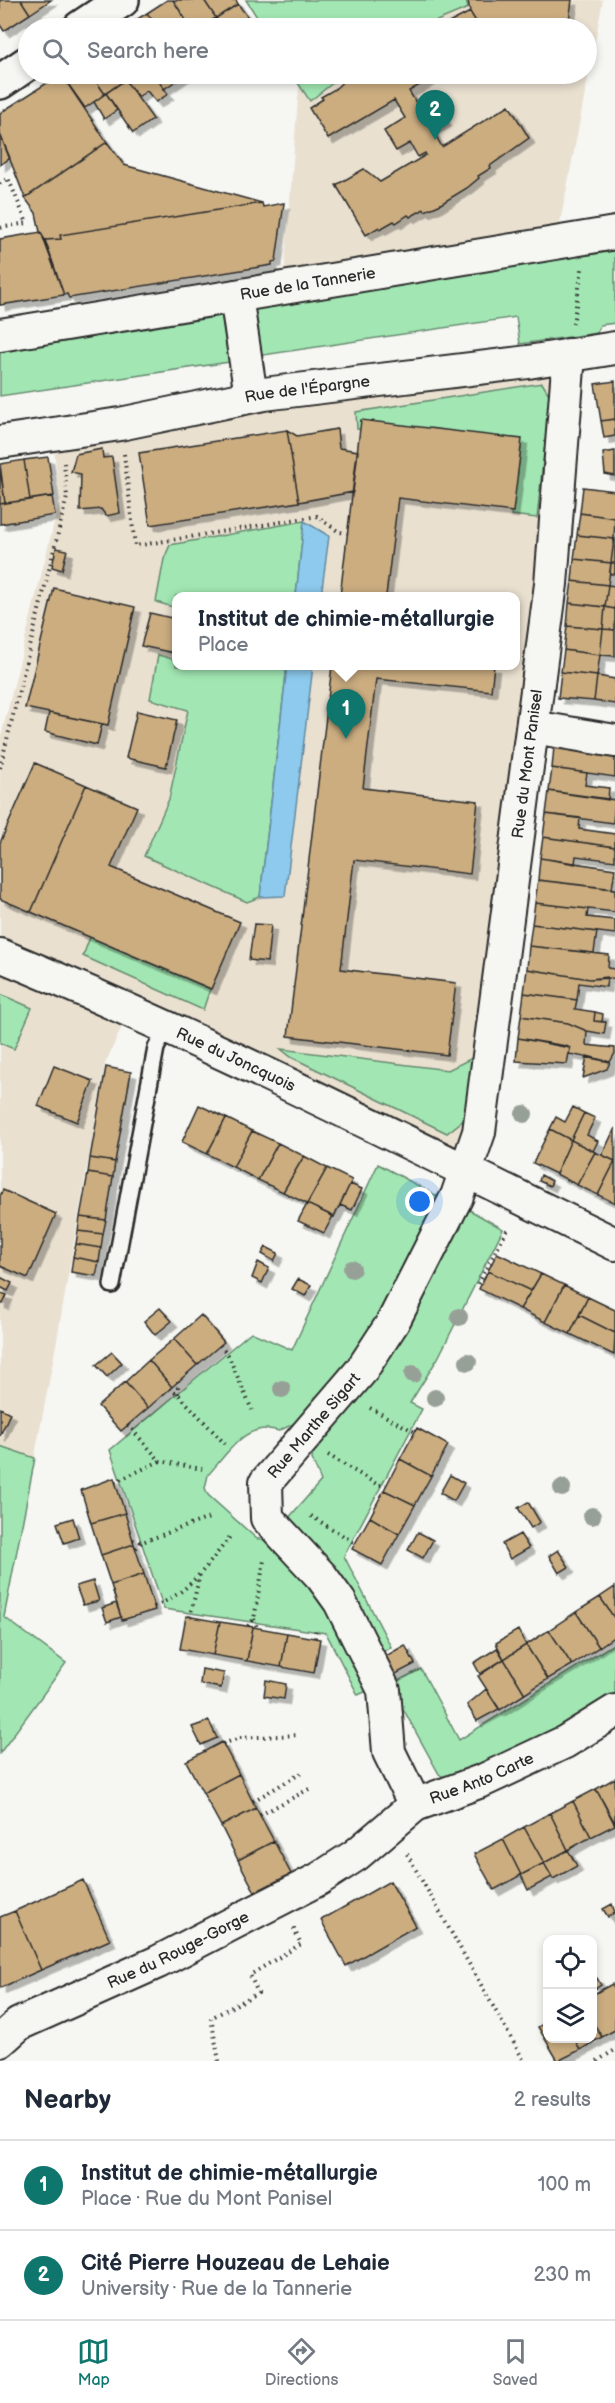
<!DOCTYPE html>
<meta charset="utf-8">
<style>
:root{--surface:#fff;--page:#f6f6f7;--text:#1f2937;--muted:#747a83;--line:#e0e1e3;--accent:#0f766e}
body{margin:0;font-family:"Balsamiq Sans",sans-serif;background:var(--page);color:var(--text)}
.controls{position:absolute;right:18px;bottom:18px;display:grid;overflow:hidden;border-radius:12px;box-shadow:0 3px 9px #0003}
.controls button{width:54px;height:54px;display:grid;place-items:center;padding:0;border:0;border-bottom:2px solid var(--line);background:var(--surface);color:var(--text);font:30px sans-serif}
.you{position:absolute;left:420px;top:1202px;width:21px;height:21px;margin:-15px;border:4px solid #fff;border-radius:50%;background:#1a73e8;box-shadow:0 0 0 9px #1a73e833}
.badge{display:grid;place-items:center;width:39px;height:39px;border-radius:50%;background:var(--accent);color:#fff;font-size:20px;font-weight:700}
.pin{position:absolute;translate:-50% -50px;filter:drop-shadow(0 2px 3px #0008)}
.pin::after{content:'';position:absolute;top:32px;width:21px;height:18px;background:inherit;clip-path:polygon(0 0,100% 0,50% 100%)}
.popup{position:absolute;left:172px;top:592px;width:348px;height:78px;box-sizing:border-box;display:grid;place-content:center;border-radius:12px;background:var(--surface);filter:drop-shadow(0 2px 4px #0005);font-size:20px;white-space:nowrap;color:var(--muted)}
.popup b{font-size:22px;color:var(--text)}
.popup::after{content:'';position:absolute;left:50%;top:100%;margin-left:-12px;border:12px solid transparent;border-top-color:var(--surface)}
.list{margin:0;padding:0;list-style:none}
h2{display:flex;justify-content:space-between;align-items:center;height:78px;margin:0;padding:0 24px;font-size:26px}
h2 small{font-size:20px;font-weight:400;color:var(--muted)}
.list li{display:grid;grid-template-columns:39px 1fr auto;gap:18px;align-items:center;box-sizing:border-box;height:90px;padding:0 24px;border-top:2px solid var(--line)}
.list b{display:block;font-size:22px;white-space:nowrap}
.list p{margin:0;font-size:20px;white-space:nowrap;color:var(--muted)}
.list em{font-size:20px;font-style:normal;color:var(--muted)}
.icon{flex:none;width:33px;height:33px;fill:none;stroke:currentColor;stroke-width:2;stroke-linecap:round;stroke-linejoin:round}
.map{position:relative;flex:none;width:615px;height:2061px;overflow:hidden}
.search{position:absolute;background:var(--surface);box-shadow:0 3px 9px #0003;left:18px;right:18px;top:18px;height:66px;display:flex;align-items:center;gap:15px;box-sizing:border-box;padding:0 21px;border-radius:33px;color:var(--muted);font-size:22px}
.sheet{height:258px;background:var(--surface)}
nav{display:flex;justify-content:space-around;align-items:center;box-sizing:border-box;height:84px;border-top:2px solid var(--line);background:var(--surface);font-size:16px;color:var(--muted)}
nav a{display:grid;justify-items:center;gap:3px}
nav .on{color:var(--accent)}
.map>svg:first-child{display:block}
</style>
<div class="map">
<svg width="615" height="2061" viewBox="0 0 615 2061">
<defs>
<filter id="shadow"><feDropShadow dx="5.5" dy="5.5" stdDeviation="0" flood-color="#0004"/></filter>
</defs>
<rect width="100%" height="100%" fill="#f6f6f2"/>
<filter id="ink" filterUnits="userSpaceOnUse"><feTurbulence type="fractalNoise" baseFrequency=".0167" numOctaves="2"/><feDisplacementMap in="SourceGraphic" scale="12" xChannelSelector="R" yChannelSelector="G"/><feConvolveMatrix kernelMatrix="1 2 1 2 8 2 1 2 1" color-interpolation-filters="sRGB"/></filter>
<g filter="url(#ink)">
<!-- built -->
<path fill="#e9e0d0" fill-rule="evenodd" d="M246 0H603L556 244 283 288 299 86 292 74H586V28H264Z
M569 355 467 1172 129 1011 105 1064 56 1345 4 1617 66 1663 0 1753V741L60 499 52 434ZM176 596H516V666H176Z"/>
<!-- green -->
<path fill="#a2e7b3" stroke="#66896f" stroke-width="1.5" d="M246 0H466L468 8 420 28H264Z
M292 74H344L310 101Z
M615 251V323L600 325 597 333 520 344 516 317 257 356 249 304Z
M221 312 229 362 0 396V349Z
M542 383 550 396 537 518 511 515 521 449 357 429 356 412Z
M304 521 296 596H176V608L156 602 164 559 170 545Z
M158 655 176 660V666H287L260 897 247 902 144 856 169 799 188 710 150 699Z
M90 937 210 989 203 1010 83 956Z
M0 994 32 1008 14 1049 0 1043Z
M281 1049 448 1070 472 1058 465 1119 447 1133 291 1057Z
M378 1164 441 1198 370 1337 299 1421 279 1431C245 1421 229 1452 208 1475L205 1488 208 1495 257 1539 271 1538 330 1597 376 1687 358 1695 326 1633 164 1609 110 1450 251 1332 292 1350Z
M466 1208 503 1229 438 1358 410 1403 422 1409 344 1556 391 1647 376 1656 286 1521 321 1481 312 1459 314 1444Z
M0 1446 35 1458 4 1617 66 1663 0 1753Z
M615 1643V1694L516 1753 452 1783 439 1774 390 1685 421 1669 459 1740Z"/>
<!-- water -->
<path fill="#8dcaed" stroke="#668a9f" stroke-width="1.5" d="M304 521 329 536 321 596H296Z
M287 666H313L285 896 260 897Z"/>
<!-- building -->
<path fill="#cbad80" stroke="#2b2b2b" stroke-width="1.5" filter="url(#shadow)" d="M0 0H21L30 14 4 31 0 25Z
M21 0H51L30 14Z
M167 0H173L191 28H158L147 13Z
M173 0H204L216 18 200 28H191Z
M204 0H236L238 4 216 18Z
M468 0H572L568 28H480L470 12Z
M238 4 253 24 247 28H224L216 18Z
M470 12 480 28H433L441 24 443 26Z
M147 13 158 28H123Z
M216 18 224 28H200Z
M61 74H91L105 94 85 108Z
M61 74 107 142 25 198 0 134V113Z
M91 74H121L125 80 105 94Z
M121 74H135L125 80Z
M135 74H154L168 94 156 102 147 91 138 97 125 80Z
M154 74H186L164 89Z
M351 74H439L409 91 419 108 433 100 446 121 432 129 442 147 509 105 529 138 490 166 491 168 478 176 479 178 467 188 439 205 425 211 424 209 410 217 408 215 396 223 394 221 380 229 379 227 366 235 336 185 364 169 380 182 426 155 425 153 418 157 410 143 396 151 384 131 405 118 394 100 328 139 309 108 323 99 321 97 335 89Z
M125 80 153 119 133 133 106 93Z
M106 93 117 110 104 119 94 102Z
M0 134 10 158 0 165Z
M107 142 124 165 262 203 60 235 61 239 45 240 40 232 36 213 25 198Z
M262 203 263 207 284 203 276 261 272 262V265L69 298 67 294 64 295 45 240 61 239 60 235Z
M41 232 64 295 0 305V239Z
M615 381V419L601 421 595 384Z
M615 419V436L604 438 601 421Z
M361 420 522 439 513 512 398 498 386 596H340Z
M337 429 339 448 358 451 353 492 299 502 287 430 297 436Z
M287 430 299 502 150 525 139 453Z
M102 449 103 458 112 457 120 513 106 516 101 509 80 511 81 474 71 472 76 454Z
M615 451V476L605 474 603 453Z
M48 457 54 496 30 500 24 460Z
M24 460 30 500 5 503 0 464Z
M0 468 5 503 0 504Z
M583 487 615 491V518L580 513Z
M52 496 55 515 0 524V504Z
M580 513 615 518 614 539 577 535Z
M577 535 614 539 611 563 574 559Z
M614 539H615V563H611Z
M56 548 67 550 62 570 52 567Z
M574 559 611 563 608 585 572 581Z
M611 563H615V574H610Z
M572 581 608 585 605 607 569 603Z
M608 585 615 586V609L605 607Z
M54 588 135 607 108 725 25 708Z
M569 603 605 607 603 629 567 626Z
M605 607 615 609V630L603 629Z
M150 613 176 619 174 653 141 646Z
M567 626 603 629 600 655 564 650Z
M603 629 615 630V656L600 655Z
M564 650 600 655 597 676 561 672Z
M332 666H494L491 691 376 679 363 788 478 801 470 874 354 860 341 969 456 983 447 1055 288 1036Z
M561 672 597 676 594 701 558 698Z
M597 676 615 679V704L594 701Z
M137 711 177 720 166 767 126 758Z
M49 713 102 724 97 745 45 732Z
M554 747 615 754V777L552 768Z
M35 763 86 785 31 912 0 899V843Z
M552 768 587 773 585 785 609 788 608 800 549 791Z
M86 785 137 807 111 867 240 922 211 989 31 912Z
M549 791 615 800 613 823 546 814Z
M546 814 580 818 579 829 615 834V847L543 837Z
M543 837 615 847V861L576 856 575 864 540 858Z
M540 858 615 869 612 889 538 880Z
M538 880 615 889V912L535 903Z
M535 903 588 909 587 917 615 920V934L532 924Z
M254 924 271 925 267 962 249 960Z
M532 924 597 932 594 953 529 946Z
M529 946 609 955 608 968 615 969V978L590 979 527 969Z
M527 969 590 979 607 977 606 987 579 983 577 1000 524 993Z
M524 993 577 1000 575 1009 595 1012 594 1021 606 1022 604 1034 587 1031 568 1023 521 1016Z
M595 1012 603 1014 602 1022 594 1021Z
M521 1016 568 1023 587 1031 586 1045 615 1048V1053L610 1062 569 1054 570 1048 566 1046 518 1038Z
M518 1038 570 1048 567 1064 516 1061Z
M587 1056 610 1062 607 1069 583 1078Z
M54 1066 93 1081 77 1122 38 1106Z
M106 1067 131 1072 115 1162 90 1158Z
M199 1105 226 1118 207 1154 182 1142Z
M573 1107 584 1113 571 1140 550 1129 556 1117 565 1122Z
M584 1113 595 1118 587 1135 598 1141 593 1151 571 1140Z
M226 1118 252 1131 233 1167 207 1154Z
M615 1128V1161L602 1155Z
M550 1129 571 1140 556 1174 533 1163Z
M252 1131 278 1143 258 1180 233 1167Z
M571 1140 595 1152 577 1185 556 1174Z
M278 1143 304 1156 283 1192 258 1180Z
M595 1152 615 1161 598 1195 577 1185Z
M304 1156 327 1168 307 1204 283 1192Z
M90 1158 115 1162 113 1177 88 1173Z
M615 1161V1203L598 1195Z
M327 1168 352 1180 334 1217 307 1204Z
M88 1173 113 1177 106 1220 80 1217Z
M541 1175 552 1181 550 1186 539 1181Z
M350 1184 362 1189 352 1210 340 1205Z
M3 1190 56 1214 28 1278 0 1266V1196Z
M307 1204 333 1216 324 1233 298 1221Z
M80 1217 106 1220 103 1234 78 1231Z
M78 1231 103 1234 101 1248 76 1244Z
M76 1244 101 1248 99 1262 73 1257Z
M266 1247 278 1253 274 1261 262 1254Z
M497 1253 541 1274 531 1291 488 1271Z
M73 1257 99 1262 96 1276 71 1272Z
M258 1262 269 1268 262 1283 252 1278Z
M488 1271 531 1291 520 1309 479 1289Z
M541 1274 564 1285 545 1322 520 1309Z
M0 1277 12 1283 8 1291 0 1287Z
M298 1279 311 1285 305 1296 292 1289Z
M564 1285 588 1297 570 1334 545 1322Z
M0 1293 7 1295 3 1304 0 1303Z
M588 1297 615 1310V1333L579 1315Z
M160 1308 172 1321 155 1335 144 1321Z
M201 1315 224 1342 197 1365 174 1339Z
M579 1315 615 1333 614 1355 570 1334Z
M174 1339 197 1365 172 1387 149 1360Z
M112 1352 122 1363 107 1377 96 1365Z
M149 1360 172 1387 148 1408 125 1382Z
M125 1382 148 1408 121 1431 98 1406Z
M0 1408 10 1413 0 1436Z
M417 1428 448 1445 431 1476 400 1459Z
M400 1459 431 1476 415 1505 384 1490Z
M450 1475 464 1483 454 1501 440 1493Z
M114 1478 125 1513 91 1523 81 1490Z
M384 1490 415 1505 399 1534 370 1517Z
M528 1502 540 1522 531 1528 518 1508Z
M125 1513 134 1544 101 1555 91 1523Z
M370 1517 399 1534 382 1565 352 1549Z
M73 1518 79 1538 64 1543 57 1523Z
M418 1532 433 1540 423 1558 408 1550Z
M520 1534 529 1548 510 1559 502 1544Z
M134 1544 144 1574 111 1585 101 1555Z
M558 1550 569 1567 559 1573 549 1556Z
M144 1574 155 1610 122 1620 111 1585Z
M93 1581 99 1601 83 1605 76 1586Z
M615 1587V1619L600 1597Z
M600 1597 615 1619V1636L599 1647 576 1612Z
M116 1603 121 1617 107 1622 102 1608Z
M576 1612 599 1647 572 1665 549 1630Z
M186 1616 220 1622 213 1655 180 1649Z
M220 1622 253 1627 247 1661 213 1655Z
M253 1627 287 1633 281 1667 247 1661Z
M518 1630 526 1645 504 1659 496 1643Z
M549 1630 572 1665 548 1679 526 1645Z
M287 1633 320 1639 314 1673 281 1667Z
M405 1645 415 1664 388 1678 379 1660Z
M526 1645 548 1679 525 1694 504 1659Z
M497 1648 504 1659 480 1674 474 1663Z
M504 1659 525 1694 500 1710 478 1676Z
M202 1669 224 1673 221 1688 200 1684Z
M266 1680 286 1684 284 1699 264 1696Z
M486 1689 499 1709 477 1721 467 1705Z
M209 1721 217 1738 201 1745 192 1727Z
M222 1742 239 1774 203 1793 186 1761Z
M239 1774 256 1808 221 1826 203 1793Z
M615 1778V1823L596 1789Z
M596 1789 615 1825 591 1837 573 1801Z
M573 1801 591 1837 568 1850 550 1813Z
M256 1808 274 1841 238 1860 221 1826Z
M550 1813 568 1850 544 1863 524 1827Z
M524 1827 544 1863 521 1875 503 1839Z
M503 1839 521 1875 494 1890 474 1854Z
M274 1841 291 1874 255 1892 238 1860Z
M568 1850 577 1866 553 1879 544 1863Z
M544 1863 552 1877 528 1890 521 1875Z
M83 1880 110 1940 41 1970 15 1911Z
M390 1881 416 1926 346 1966 321 1920Z
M612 1904 615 1913 608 1917 603 1909Z
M15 1911 41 1970 0 1988V1917Z
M597 1978 601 1985 595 1989 592 1981Z
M612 1984 615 1990V2030L602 2037 592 2021V1995Z
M548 2021V2038H574L580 2050 558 2061 538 2027Z
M592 2021 602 2037 580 2050 574 2038H592Z"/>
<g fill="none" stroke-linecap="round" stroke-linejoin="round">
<!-- service casing -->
<g stroke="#2b2b2b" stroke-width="20">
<path id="service" d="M112 1285 156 1048 167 1028"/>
</g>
<!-- minor casing -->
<g stroke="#2b2b2b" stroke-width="36">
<g id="minor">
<path d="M236 296 251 396"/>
<path id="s1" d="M0 335 615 233"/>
<path id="s2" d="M0 442 120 424 264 394 528 362 615 348"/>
<path d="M533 727 615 741"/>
<path id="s3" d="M0 955C210 1041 411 1145 615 1244"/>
<path id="s4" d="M415 1805 389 1752 384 1690 340 1602 322 1577 267 1518 266 1482 361 1371 393 1322 457 1196 479 1132 551 584 569 355"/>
<path id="s5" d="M0 2041 19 2024 158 1962 319 1879 356 1855 415 1805 484 1780 565 1742 615 1711"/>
</g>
</g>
<!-- tertiary casing -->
<g stroke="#2b2b2b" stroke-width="38">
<path id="tertiary" d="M80 28 122 0
M0 82 28 63"/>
</g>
<!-- path -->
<path stroke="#2b2b2b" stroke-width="4" stroke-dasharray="1.5 4.5" stroke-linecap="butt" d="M0 184 8 178 27 223 0 228
M573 324 582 269
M124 454 135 546 317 516 339 532 348 533
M0 768 67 497 64 463
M478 1284 509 1226
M220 1345 228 1355 252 1410
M169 1389 178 1394 225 1444
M178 1394V1381
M370 1408 415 1432
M128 1425 160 1461 202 1469
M328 1455 378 1485H386
M115 1482 160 1461
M311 1516 355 1543
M133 1540 142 1542 212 1517
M136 1548 142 1542
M154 1606C188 1595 211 1561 232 1534
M190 1617 200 1574
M254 1619 257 1628
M248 1626 254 1619 264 1560
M315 1638 316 1627
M223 1744 239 1738 299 1735
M253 1801 305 1771
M260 1815 313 1787
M407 1854 524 2061
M219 2061 211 2018 258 1993 250 1975 301 1944 293 1927
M597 2061 615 2050"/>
<!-- service -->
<use href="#service" stroke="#f6f6f2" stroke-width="15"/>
<!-- minor -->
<use href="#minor" stroke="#f6f6f2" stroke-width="32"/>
<!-- tertiary -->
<use href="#tertiary" stroke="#f6f6f2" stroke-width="33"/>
</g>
<!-- trees -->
<g fill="#97a097">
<circle cx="524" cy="1114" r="9"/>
<circle cx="352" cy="1269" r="9"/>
<circle cx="459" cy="1317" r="9"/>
<circle cx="468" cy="1362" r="9"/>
<circle cx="413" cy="1374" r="9"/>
<circle cx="282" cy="1389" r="9"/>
<circle cx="435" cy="1398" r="9"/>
<circle cx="562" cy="1488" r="9"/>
<circle cx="592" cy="1516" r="9"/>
</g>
</g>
<g text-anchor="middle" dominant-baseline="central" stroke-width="4.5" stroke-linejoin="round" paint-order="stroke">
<!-- street labels -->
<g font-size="16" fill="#2b2b2b" stroke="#f6f6f2">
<text stroke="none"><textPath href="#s1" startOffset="312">Rue de la Tannerie</textPath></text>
<text stroke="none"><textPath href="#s2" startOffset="312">Rue de l'Épargne</textPath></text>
<text stroke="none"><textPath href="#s4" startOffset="1152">Rue du Mont Panisel</textPath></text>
<text stroke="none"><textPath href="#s3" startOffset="258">Rue du Joncquois</textPath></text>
<text stroke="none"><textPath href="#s4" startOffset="441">Rue Marthe Sigart</textPath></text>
<text stroke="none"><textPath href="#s5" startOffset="552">Rue Anto Carte</textPath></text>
<text stroke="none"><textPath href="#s5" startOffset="201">Rue du Rouge-Gorge</textPath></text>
</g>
</g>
</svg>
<div class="controls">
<button><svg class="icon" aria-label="locate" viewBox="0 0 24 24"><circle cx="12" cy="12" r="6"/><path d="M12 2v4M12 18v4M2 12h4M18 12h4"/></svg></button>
<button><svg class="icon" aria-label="layers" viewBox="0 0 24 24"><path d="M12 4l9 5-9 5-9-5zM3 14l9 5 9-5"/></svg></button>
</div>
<div class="you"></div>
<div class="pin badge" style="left:346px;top:739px">1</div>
<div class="popup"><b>Institut de chimie-métallurgie</b>Place</div>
<div class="pin badge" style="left:435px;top:140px">2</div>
<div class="search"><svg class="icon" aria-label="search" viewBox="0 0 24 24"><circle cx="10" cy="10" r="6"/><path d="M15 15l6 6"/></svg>Search here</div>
</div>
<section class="sheet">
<h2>Nearby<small>2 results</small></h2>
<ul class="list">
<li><span class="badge">1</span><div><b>Institut de chimie-métallurgie</b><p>Place · Rue du Mont Panisel</p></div><em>100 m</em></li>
<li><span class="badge">2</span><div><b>Cité Pierre Houzeau de Lehaie</b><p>University · Rue de la Tannerie</p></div><em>230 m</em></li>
</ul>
</section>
<nav>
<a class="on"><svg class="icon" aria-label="map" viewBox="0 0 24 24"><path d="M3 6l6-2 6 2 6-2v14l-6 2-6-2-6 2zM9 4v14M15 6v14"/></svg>Map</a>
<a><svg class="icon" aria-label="directions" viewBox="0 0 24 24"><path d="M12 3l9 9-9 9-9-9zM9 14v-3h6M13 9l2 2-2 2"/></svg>Directions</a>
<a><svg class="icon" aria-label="saved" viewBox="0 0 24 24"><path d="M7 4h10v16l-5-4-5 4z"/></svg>Saved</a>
</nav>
